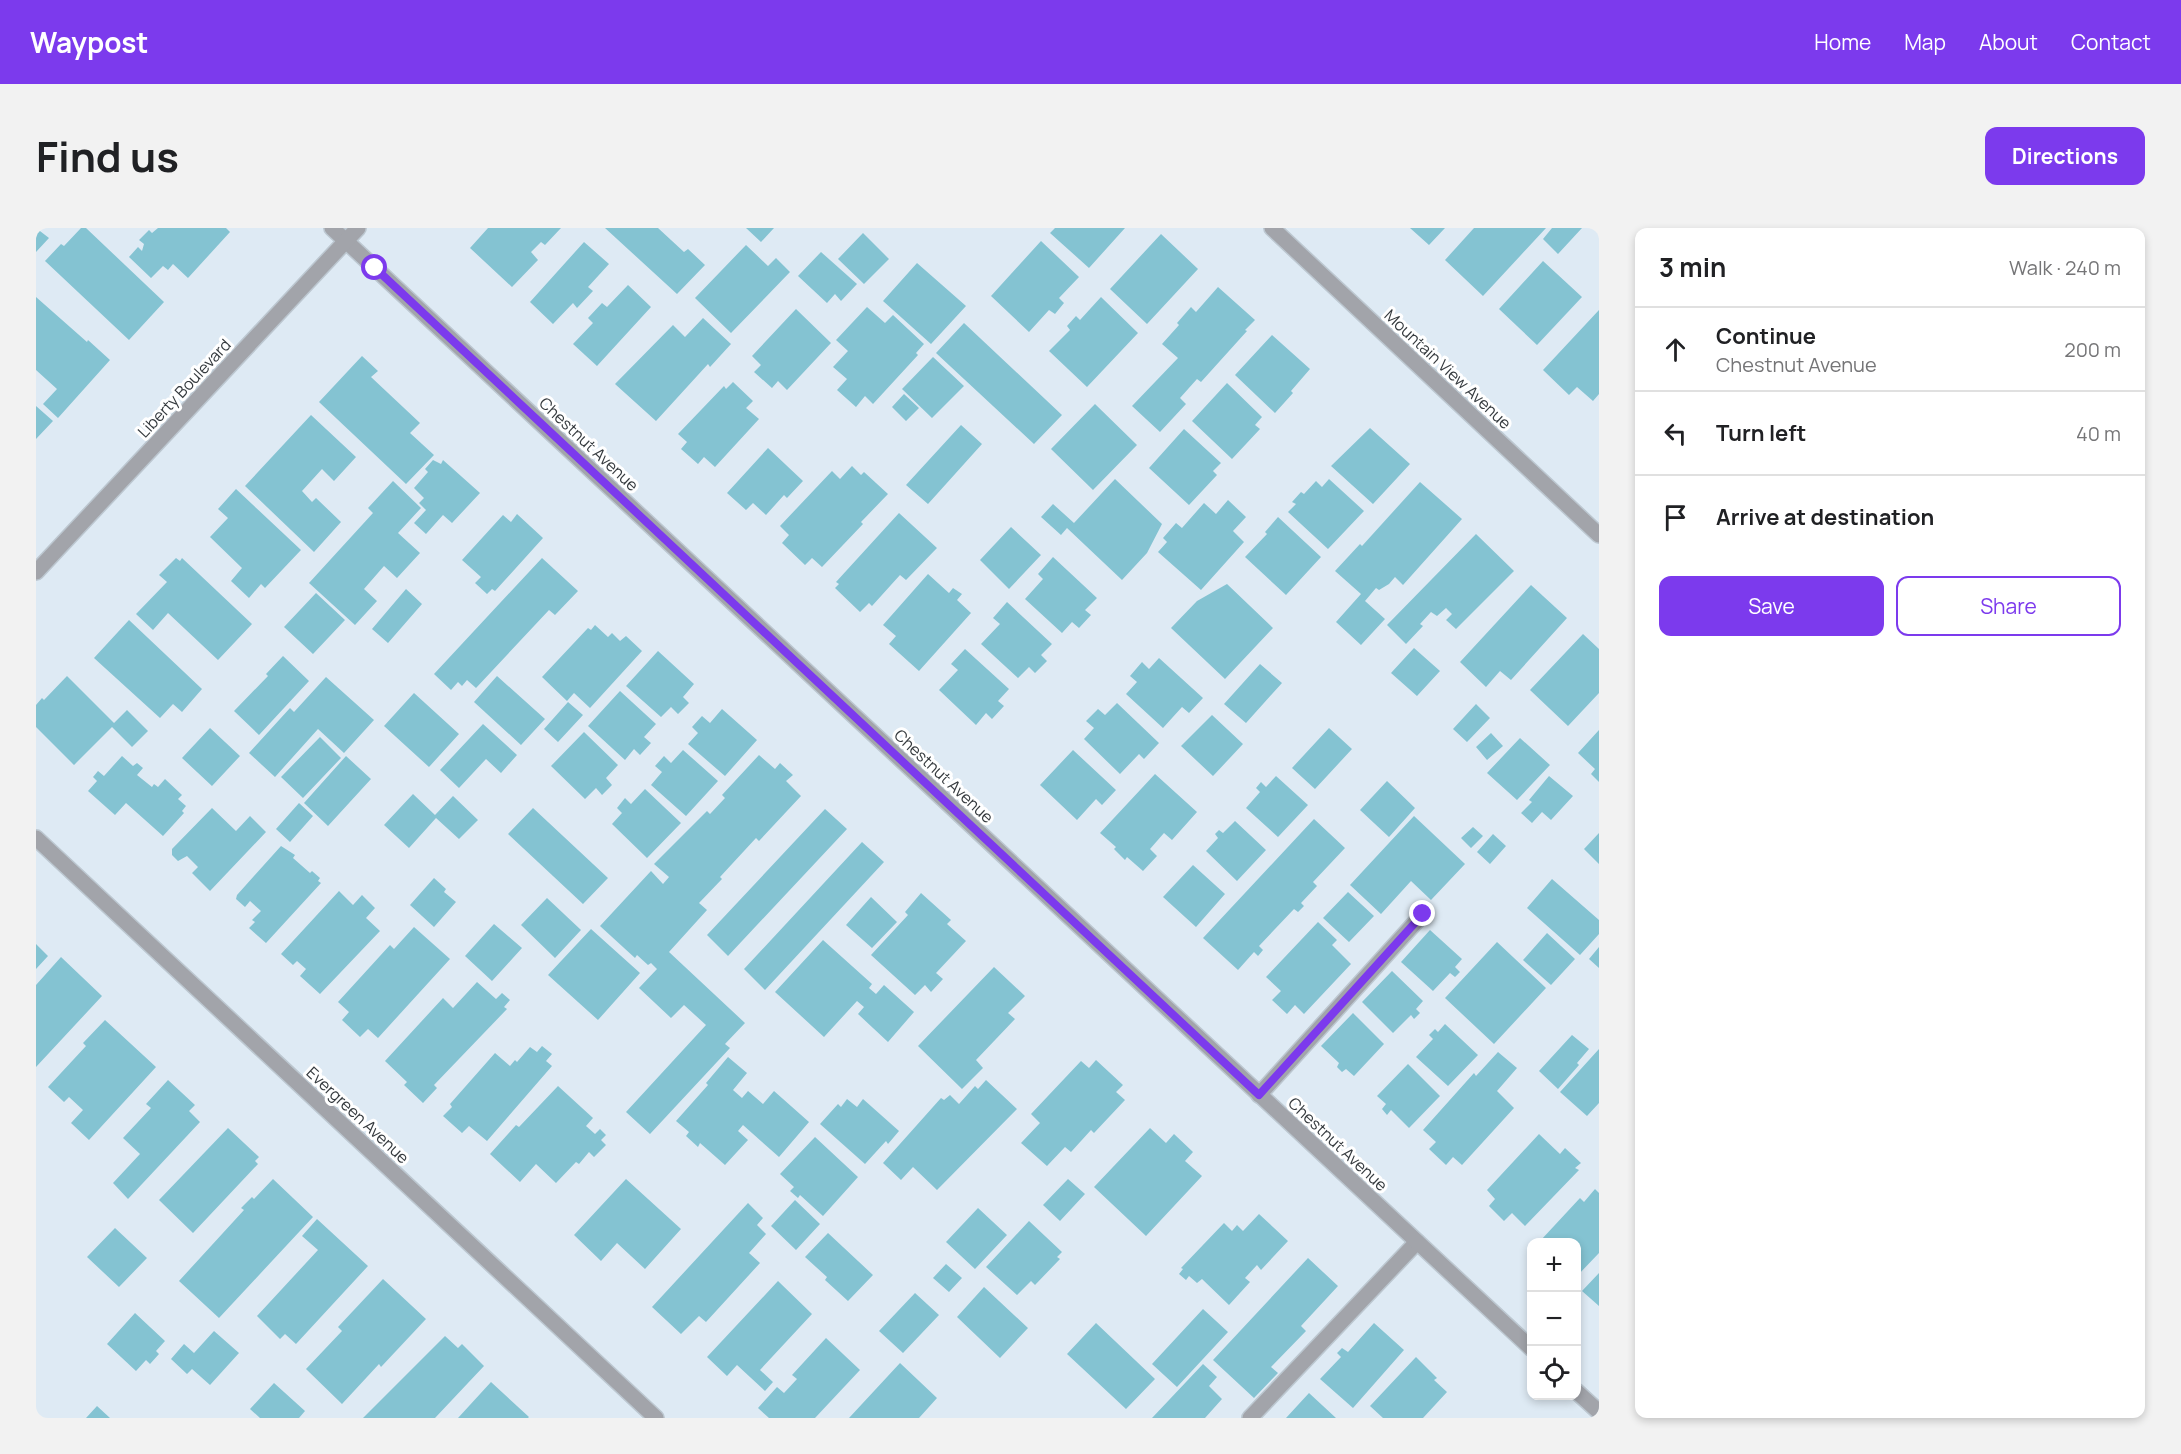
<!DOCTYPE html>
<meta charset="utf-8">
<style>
:root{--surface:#fff;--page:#f2f2f2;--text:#202124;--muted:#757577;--line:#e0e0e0;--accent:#7c3aed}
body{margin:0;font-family:Manrope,sans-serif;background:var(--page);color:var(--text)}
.controls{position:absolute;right:18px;bottom:18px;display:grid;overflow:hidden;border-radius:12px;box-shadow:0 3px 9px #0003}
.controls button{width:54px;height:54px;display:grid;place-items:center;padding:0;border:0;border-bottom:2px solid var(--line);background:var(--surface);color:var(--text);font:30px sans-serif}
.stop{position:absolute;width:18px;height:18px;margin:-14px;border:4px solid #7c3aed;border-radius:50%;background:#fff}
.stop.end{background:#7c3aed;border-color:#fff;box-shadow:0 2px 6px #0008}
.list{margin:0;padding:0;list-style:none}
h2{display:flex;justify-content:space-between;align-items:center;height:78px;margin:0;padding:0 24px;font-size:26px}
h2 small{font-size:20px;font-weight:400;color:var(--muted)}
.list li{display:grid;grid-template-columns:39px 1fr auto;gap:18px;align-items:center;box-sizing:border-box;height:84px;padding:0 24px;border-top:2px solid var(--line)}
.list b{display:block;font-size:22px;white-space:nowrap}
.list p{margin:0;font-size:20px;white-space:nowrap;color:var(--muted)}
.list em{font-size:20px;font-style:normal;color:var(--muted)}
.actions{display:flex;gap:12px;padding:18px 24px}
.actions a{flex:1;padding:14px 0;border:2px solid var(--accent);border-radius:12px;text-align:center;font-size:21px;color:var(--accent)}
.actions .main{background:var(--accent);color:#fff}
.icon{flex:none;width:33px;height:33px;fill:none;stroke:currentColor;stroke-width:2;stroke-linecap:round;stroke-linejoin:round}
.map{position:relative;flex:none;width:1563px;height:1190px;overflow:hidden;border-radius:12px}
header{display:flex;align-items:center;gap:36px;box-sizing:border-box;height:84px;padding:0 30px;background:var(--accent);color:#fff}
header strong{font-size:28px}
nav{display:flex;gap:33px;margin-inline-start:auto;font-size:21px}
.intro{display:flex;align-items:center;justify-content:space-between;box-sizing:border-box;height:144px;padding:0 36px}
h1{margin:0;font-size:42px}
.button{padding:15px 27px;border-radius:12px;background:var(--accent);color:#fff;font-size:21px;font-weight:700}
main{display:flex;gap:36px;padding:0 36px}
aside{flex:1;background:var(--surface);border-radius:12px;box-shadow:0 3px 9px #0003}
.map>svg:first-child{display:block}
</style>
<header>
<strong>Waypost</strong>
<nav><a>Home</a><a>Map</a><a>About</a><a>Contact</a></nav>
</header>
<div class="intro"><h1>Find us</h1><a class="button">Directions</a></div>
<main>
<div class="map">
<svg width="1563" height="1190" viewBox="0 0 1563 1190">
<rect width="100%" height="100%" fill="#deeaf4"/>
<!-- building -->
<path fill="#84c3d2" d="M0 0 13 10 0 24Z
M45 0H50L128 74 93 112 9 33 25 16 28 18Z
M122 0H190L194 4 152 50 137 36 132 42 127 38 115 50 93 29 102 19 106 23 108 16 103 12 113 2 116 5Z
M452 0H525L509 17 505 14 495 24 502 32 476 59 434 20Z
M569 0H622L648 24 652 21 669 37 641 66Z
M710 0H738L725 14Z
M1019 0H1089L1053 40 1014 5Z
M1374 0H1409L1393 17Z
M1438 0H1510L1447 68 1409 32Z
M1516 0H1546L1522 26 1507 11Z
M827 5 853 31 828 56 802 31Z
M1125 6 1162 41 1111 96 1074 61Z
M1005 13 1043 49 1023 70 1028 75 1019 86 1013 82 993 104 955 68Z
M548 14 573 36 552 59 557 63 541 80 537 75 517 96 494 74Z
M710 17 732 38 740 30 754 44 695 105 659 70Z
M785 24 821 56 805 73 799 66 791 75 762 48Z
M1507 33 1546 69 1501 117 1463 81Z
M881 35 930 78 895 116 847 73Z
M592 57 615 79 561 138 537 116 557 95 552 90 566 75 571 79Z
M1182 59 1219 92 1209 102 1211 103 1165 154 1161 151 1144 170 1150 176 1124 204 1096 178 1142 130 1126 116 1143 97 1141 95 1155 79 1160 84Z
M0 69 51 114 52 112 74 132 22 190 7 176 21 161 0 142Z
M1065 69 1102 105 1051 159 1013 123 1034 102 1031 98 1040 88 1044 92Z
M831 79 849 95 857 87 888 116 880 125 882 127 837 176 829 168 820 179 801 162 811 151 797 139 812 123 800 112Z
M760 81 795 115 751 162 742 153 736 160 718 144 725 137 716 128Z
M1563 82V166L1557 173 1541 159 1533 167 1507 142Z
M667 90 695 116 674 139 672 136 620 193 579 156 637 97 649 109Z
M928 95 1026 187 998 216 900 125Z
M1236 107 1274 141 1255 163 1257 165 1239 185 1199 147Z
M326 128 342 143 335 149 384 195 374 205 398 227 370 256 283 174Z
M897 129 928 158 896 190 866 161Z
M697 154 717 173 710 180 723 191 679 239 668 229 662 236 645 221 651 214 642 206 688 158 690 161Z
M1191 155 1226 189 1219 197 1224 201 1196 231 1156 193Z
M868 166 883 180 870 193 856 179Z
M1059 176 1101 217 1057 262 1015 221Z
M0 178 17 193 0 211Z
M275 187 320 229 298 253 286 241 266 263 276 274 280 270 305 294 278 324 209 258Z
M925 197 946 216 892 276 870 257Z
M1334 200 1374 236 1337 276 1295 238Z
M1148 201 1185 235 1177 243 1181 247 1153 277 1113 240Z
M732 220 767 253 751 270 748 267 730 287 717 275 710 282 691 265Z
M397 232 405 236 407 232 444 265 416 295 407 287 390 306 378 295 390 282 383 275 388 270 378 260 392 244 389 241Z
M816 238 825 247 828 244 852 266 825 294 827 296 786 339 776 330 769 337 746 315 753 307 744 298 796 243 804 251Z
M1079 251 1126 296 1111 325 1086 352 1031 300 1025 307 1005 289 1017 276 1038 295Z
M1293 251 1328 283 1292 321 1252 284 1260 276 1256 274 1265 264 1268 266 1280 253 1286 259Z
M357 253 385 280 362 305 384 325 361 350 348 338 328 361 341 373 319 397 273 355 337 285 332 280Z
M1384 254 1426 291 1367 357 1359 349 1353 356 1343 362 1340 360 1329 373 1349 391 1325 417 1300 394 1325 366 1299 343 1324 316 1326 318Z
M200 261 265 322 229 360 225 356 213 370 195 353 206 340 174 309 192 290 182 281Z
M1192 272 1210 289 1197 303 1208 314 1165 362 1122 324 1131 314 1127 310 1140 295 1146 300 1168 275 1180 286Z
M863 285 901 320 870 352 864 347 836 378 833 375 824 384 799 360 803 356 800 354Z
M481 286 507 310 459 363 456 361 451 366 439 355 445 349 426 332 467 287 475 294Z
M1242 289 1285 329 1250 367 1209 329 1231 306 1229 304Z
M975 299 1005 327 973 361 944 332Z
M1440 306 1478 343 1420 401 1410 392 1416 386 1410 380 1401 388 1395 384 1384 396 1387 398 1370 416 1351 397Z
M1017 329 1061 370 1049 382 1055 387 1043 400 1036 394 1026 405 989 371 1007 351 1002 346Z
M140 330 144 333 146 330 216 396 182 432 132 385 117 402 100 386 131 354 123 347Z
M506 330 542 363 519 387 513 382 440 460 431 452 426 458 422 454 415 462 398 446Z
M892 346 913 365 917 360 926 366 921 372 935 385 883 443 853 416 860 408 847 397Z
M1191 356 1237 400 1189 451 1135 400 1161 373Z
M1495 357 1531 390 1475 452 1464 443 1450 459 1424 434Z
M370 361 386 376 352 415 336 401Z
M280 365 309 392 277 426 248 399Z
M971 374 1016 416 1005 427 1011 433 999 445 993 439 982 450 945 416 964 396 957 390Z
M93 392 166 461 146 484 137 476 124 490 58 430Z
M559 397 572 409 576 405 584 413 590 408 606 423 554 480 538 465 531 473 506 449 552 400 555 402Z
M1547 406 1563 421V465L1532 498 1494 462Z
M1378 420 1404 443 1381 468 1355 445Z
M929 421 973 461 962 473 968 478 956 491 950 485 940 497 903 462 922 442 915 436Z
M622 423 658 456 647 469 653 475 642 486 635 479 625 489 590 458Z
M247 428 273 453 223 507 198 483 232 448 230 446Z
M1123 430 1167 470 1153 485 1146 479 1127 500 1090 466 1101 454 1094 448 1106 434 1113 441Z
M1224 436 1246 455 1210 495 1188 476Z
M31 448 78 495 91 482 112 503 96 519 76 499 38 537 0 499V477L6 470 8 472Z
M461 448 509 491 485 517 438 474Z
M290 449 338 492 308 525 282 501 239 549 213 525 254 480 258 484Z
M584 463 620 496 608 509 615 515 604 527 598 521 589 532 552 498Z
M378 465 423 506 393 539 348 498Z
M532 474 547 487 522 514 508 501Z
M1081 475 1123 515 1108 531 1103 526 1084 546 1048 511 1058 500 1050 493 1062 481 1069 487Z
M1440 476 1454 490 1431 514 1417 501Z
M686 481 721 512 689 548 652 516 662 505 656 499 666 488 674 495Z
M1176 487 1207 516 1177 548 1145 518Z
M447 496 481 527 465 545 450 531 423 560 404 542Z
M174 500 204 528 176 558 146 530Z
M1293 500 1316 521 1279 561 1256 540Z
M1563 502V554L1555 546 1559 541 1542 525Z
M548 504 582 537 570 550 576 557 566 567 560 560 549 571 515 538Z
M1455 505 1467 518 1451 532 1440 519Z
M284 509 305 530 267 570 245 549Z
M1484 510 1514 537 1481 572 1451 545Z
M647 522 682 553 650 588 615 557 626 544 619 538 628 528 635 535Z
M1037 522 1080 562 1066 577 1060 571 1041 592 1004 557Z
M723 527 739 541 744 535 757 547 750 553 765 568 723 613 720 610 684 649 686 651 663 675 671 682 633 724 709 795 689 816 694 820 614 906 590 884 670 797 648 777 635 790 603 760 621 741 615 735 612 737 601 727 599 730 564 698 615 643 627 656 633 649 618 636 671 583 674 586 689 570 686 567Z
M86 528 97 538 101 535 107 540 101 547 116 559 118 556 122 559 129 551 146 567 142 571 150 578 146 583 148 585 127 608 90 575 79 587 52 563 61 553 57 549 62 543 68 548Z
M310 528 335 551 292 598 268 575Z
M1119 546 1161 584 1136 612 1128 605 1114 621 1121 628 1107 643 1091 629 1089 632 1078 621 1080 619 1064 605Z
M1240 548 1272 577 1242 609 1210 580 1224 564 1220 560 1225 554 1230 559Z
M1513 548 1537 568 1515 592 1506 584 1496 595 1485 585 1496 574 1493 572Z
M1351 553 1379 580 1353 609 1324 582Z
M609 561 645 595 611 630 576 596 586 585 581 580 589 570 595 576Z
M377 566 399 587 417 568 442 592 423 611 400 590 373 620 348 597Z
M263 575 277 588 254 614 240 601Z
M176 580 200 603 214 588 230 604 174 663 156 645 162 639 151 628 142 633 136 627V621Z
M497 580 572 650 547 676 472 606Z
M789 581 811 601 692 728 671 707Z
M1378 588 1429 636 1395 672 1375 653 1345 686 1314 657Z
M1278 591 1309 620 1277 654 1281 658 1265 675 1268 678 1262 684 1258 681 1223 718 1227 722 1222 728 1218 724 1202 742 1167 710Z
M1199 593 1230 622 1201 653 1170 623 1182 610 1179 606 1183 602 1187 605Z
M1437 599 1447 608 1435 620 1425 610Z
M1563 605V636L1548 621Z
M1457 606 1470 618 1454 636 1441 624Z
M826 614 848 634 729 762 708 741Z
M245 618 259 627 257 630 274 645 276 643 284 650 282 653 285 655 230 715 213 700 219 694 216 692 225 683 214 673 209 679 200 671 201 667Z
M1157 637 1189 666 1160 699 1127 669Z
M398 650 410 661 408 664 420 674 398 699 374 677Z
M1516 651 1563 692V706L1544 727 1491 680Z
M303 663 317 677 326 667 339 680 330 690 344 703 284 766 264 748 270 741 261 733 257 737 245 726Z
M1312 664 1338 688 1313 714 1287 690Z
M885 665 915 692 911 696 930 713 900 745 907 751 895 764 889 757 879 767 835 727 872 687 869 684Z
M835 669 861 694 836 720 810 697Z
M511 670 545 702 519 730 485 697Z
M1282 694 1301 712 1296 717 1315 736 1268 786 1259 777 1251 786 1236 772 1245 763 1230 749Z
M458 696 486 720 456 753 429 728Z
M378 699 414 731 342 810 332 801 324 809 306 792 313 784 302 774 354 717 358 721Z
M555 701 604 745 562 792 512 747Z
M1394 702 1426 731 1419 739 1424 744 1419 749 1414 745 1397 763 1365 734Z
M1511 705 1539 731 1515 757 1487 732Z
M787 712 836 756 833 760 840 766 848 757 878 784 852 814 822 786 828 779 821 773 788 809 739 764Z
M1461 714 1510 760 1458 816 1409 770Z
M0 716 12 728 0 741Z
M1563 719V740L1553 731Z
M25 729 66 768 0 839V757Z
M958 739 989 768 972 785 979 791 940 832 947 840 926 861 882 818Z
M1356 743 1387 773 1380 781 1384 785 1378 791 1375 787 1357 805 1326 774Z
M441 754 460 771 466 765 474 772 468 779 471 781 398 857 401 860 387 875 368 857 371 854 349 833 407 770 417 780Z
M1317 785 1348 816 1318 848 1310 841 1306 844 1301 839 1303 835 1285 818Z
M69 792 120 839 53 912 35 895 47 882 33 869 28 874 12 859 50 818 47 815Z
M1409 796 1442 827 1412 858 1380 829 1397 811 1393 807 1399 801 1402 804Z
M1536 807 1553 821 1541 835 1543 837 1522 861 1503 843Z
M506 818 516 826 510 833 516 838 451 913 433 898 426 905 407 888 416 879 414 876 459 825 474 838 479 832 481 834 494 819 501 824Z
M1563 821V875L1551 888 1524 864Z
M1462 824 1481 840 1461 863 1478 880 1426 937 1417 929 1410 937 1393 921 1400 914 1387 902 1438 845 1440 848Z
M692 829 711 845 697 862 706 870 712 863 727 876 738 863 773 894 743 929 707 897 702 903 712 912 689 937 664 915 662 919 650 908 653 904 640 893 672 857 670 855Z
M1060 832 1087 857 1080 864 1089 872 1058 905 1055 902 1035 924 1029 919 1011 938 985 915 1004 895 995 886 1045 833 1053 840Z
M1372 836 1404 868 1373 900 1355 882 1351 887 1346 881 1350 876 1341 868Z
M132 852 159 877 153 883 164 894 92 971 77 955 104 926 87 910 115 880 110 876Z
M950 852 981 881 901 962 877 939 865 952 847 935 905 870 908 872 914 867 923 876 939 858 942 861Z
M522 858 557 890 550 898 559 906 564 901 570 907 565 912 570 917 558 929 553 924 543 936 540 934 520 955 500 936 484 954 454 926 480 897 483 899Z
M811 871 821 879 827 871 863 903 852 916 850 913 829 936 784 896 802 876 805 879Z
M192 900 223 929 219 933 222 936 157 1005 123 972Z
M1114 900 1130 915 1138 906 1157 924 1149 933 1166 948 1110 1008 1058 959Z
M1503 906 1524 926 1529 920 1545 935 1539 940 1543 942 1489 998 1476 985 1468 993 1453 978 1459 971 1451 962Z
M779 909 822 949 787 988 764 967 762 970 754 963 758 959 744 946Z
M237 951 277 989 183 1090 143 1053 208 982 205 980 216 969 218 971Z
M590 951 645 1001 609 1041 581 1015 565 1033 538 1007Z
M1032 951 1049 966 1024 993 1007 977Z
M1559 961 1563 965V1025L1542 1047 1540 1014H1507L1505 1012 1544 970 1548 974Z
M759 972 784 996 760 1022 735 998Z
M712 975 727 990 721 997 730 1006 713 1025 724 1035 670 1094 663 1088 645 1106 616 1079Z
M942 980 971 1007 939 1041 910 1014Z
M1223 986 1252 1013 1225 1042 1221 1037 1209 1050 1214 1054 1193 1077 1166 1051 1161 1055 1153 1048 1150 1052 1143 1046 1147 1041 1145 1040 1188 995 1196 1003 1201 997 1207 1003Z
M281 991 332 1038 260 1116 249 1106 244 1111 221 1088 282 1022 266 1008Z
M993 993 1026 1024 1021 1029 1024 1031 999 1057 995 1053 981 1067 950 1039Z
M79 1000 111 1030 83 1059 51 1029Z
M792 1005 837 1047 812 1073 789 1052 791 1049 769 1029Z
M1272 1030 1302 1058 1265 1098 1270 1103 1235 1139 1242 1145 1218 1170 1177 1132Z
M910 1036 926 1050 913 1064 897 1050Z
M1563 1045V1078L1546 1063Z
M347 1051 390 1091 345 1139 343 1136 306 1176 270 1141 306 1103 302 1099Z
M742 1053 776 1086 724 1142 737 1154 729 1163 701 1137 691 1148 671 1129Z
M948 1059 992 1100 964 1130 921 1089Z
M879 1065 903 1087 867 1125 843 1103Z
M1167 1081 1192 1104 1141 1159 1116 1136Z
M99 1085 129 1113 120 1123 123 1126 114 1136 110 1132 100 1143 71 1116Z
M1060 1095 1119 1151 1090 1181 1031 1126Z
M1338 1095 1368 1122 1317 1180 1284 1151 1305 1129 1301 1125 1306 1120 1312 1124Z
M178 1103 203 1125 174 1157 156 1141 151 1146 135 1131 148 1116 158 1125Z
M409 1108 422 1120 426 1116 448 1138 399 1190H327Z
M790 1110 824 1142 779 1190H733L722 1180 741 1159 748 1165 761 1151 756 1147Z
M1380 1129 1401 1150 1398 1152 1411 1164 1387 1190H1347L1334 1178Z
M864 1135 901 1170 883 1190H813Z
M1167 1136 1181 1149 1173 1158 1186 1171 1169 1190H1116Z
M455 1154 493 1189 492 1190H422Z
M238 1155 269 1183 263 1190H224L214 1181Z
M1273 1165 1300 1190H1250Z
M61 1178 74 1190H50Z"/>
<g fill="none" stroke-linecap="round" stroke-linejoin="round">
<!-- service casing -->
<g stroke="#bcc7d0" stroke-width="18">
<path id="service" d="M1223 867 1387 686
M1214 1190 1381 1014"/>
</g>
<!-- minor casing -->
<g stroke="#bcc7d0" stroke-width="18">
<path id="minor" d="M296 0 1496 1121
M1236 0 1563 307
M0 610 620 1190
M1540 1163 1563 1184"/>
</g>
<!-- tertiary casing -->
<g stroke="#bcc7d0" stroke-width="18">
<path id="tertiary" d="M0 344 322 0"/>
</g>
<!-- service -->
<use href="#service" stroke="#a2a4aa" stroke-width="15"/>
<!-- minor -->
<use href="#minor" stroke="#a2a4aa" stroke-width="15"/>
<!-- tertiary -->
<use href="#tertiary" stroke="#a2a4aa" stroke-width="15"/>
</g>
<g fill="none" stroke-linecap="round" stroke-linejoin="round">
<!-- route -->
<path stroke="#7c3aed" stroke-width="8" d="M339 40 1223 867 1387 686"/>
</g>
<g text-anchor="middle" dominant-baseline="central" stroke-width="6" stroke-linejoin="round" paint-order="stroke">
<!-- street labels -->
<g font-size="16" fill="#353a3e" stroke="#fff">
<text transform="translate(1412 141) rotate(43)">Mountain View Avenue</text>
<text transform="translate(148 160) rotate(-47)">Liberty Boulevard</text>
<text transform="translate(553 216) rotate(43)">Chestnut Avenue</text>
<text transform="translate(908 548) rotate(43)">Chestnut Avenue</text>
<text transform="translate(322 887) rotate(43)">Evergreen Avenue</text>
<text transform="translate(1302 916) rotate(43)">Chestnut Avenue</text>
</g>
</g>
</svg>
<div class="controls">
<button>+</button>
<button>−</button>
<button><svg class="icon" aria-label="locate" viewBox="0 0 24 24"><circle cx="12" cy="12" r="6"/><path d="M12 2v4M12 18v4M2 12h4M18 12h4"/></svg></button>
</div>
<div class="stop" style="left:339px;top:40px"></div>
<div class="stop end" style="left:1387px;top:686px"></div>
</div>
<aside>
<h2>3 min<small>Walk · 240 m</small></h2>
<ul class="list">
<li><svg class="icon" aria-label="ahead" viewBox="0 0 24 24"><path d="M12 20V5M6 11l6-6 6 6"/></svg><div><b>Continue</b><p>Chestnut Avenue</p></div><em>200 m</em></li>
<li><svg class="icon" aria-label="left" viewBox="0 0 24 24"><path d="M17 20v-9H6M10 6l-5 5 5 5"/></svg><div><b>Turn left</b></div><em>40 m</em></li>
<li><svg class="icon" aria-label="arrive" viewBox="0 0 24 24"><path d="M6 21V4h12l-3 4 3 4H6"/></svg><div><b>Arrive at destination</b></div></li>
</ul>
<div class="actions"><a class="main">Save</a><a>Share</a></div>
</aside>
</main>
